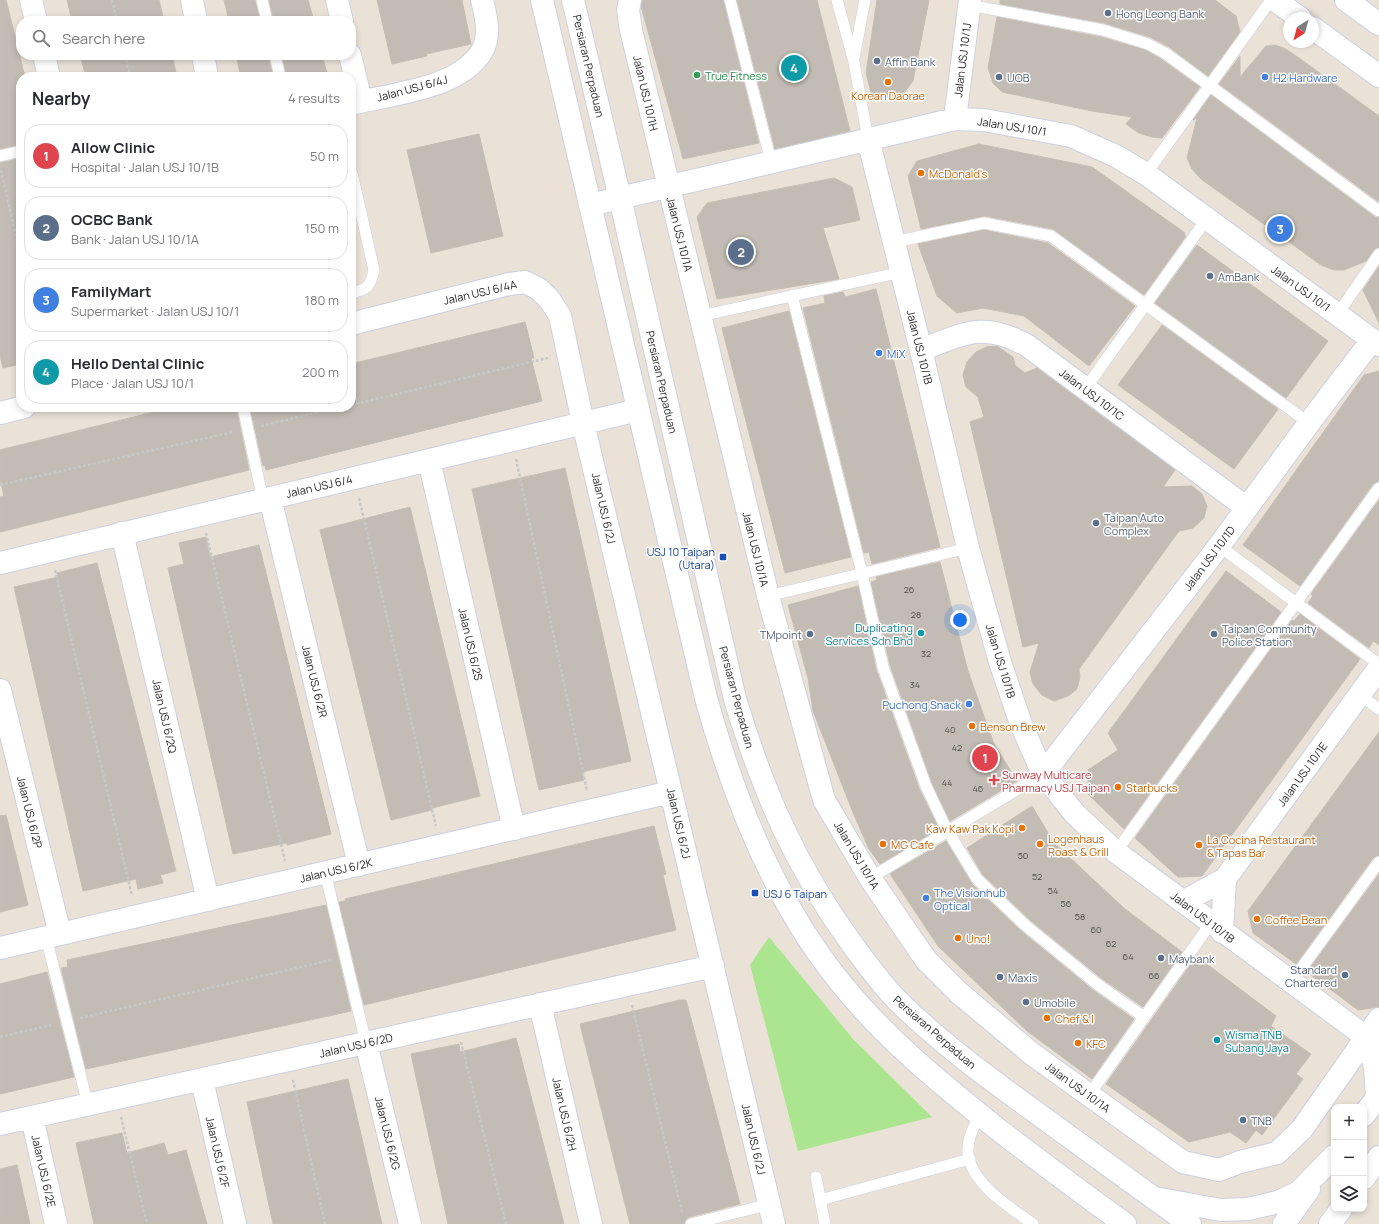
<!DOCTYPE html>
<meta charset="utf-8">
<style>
:root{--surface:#fff;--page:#f2f2f3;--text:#2b2b33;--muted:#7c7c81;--line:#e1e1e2;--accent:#ea580c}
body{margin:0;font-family:Manrope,sans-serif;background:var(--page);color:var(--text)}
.controls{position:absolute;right:12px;bottom:12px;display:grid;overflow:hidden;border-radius:8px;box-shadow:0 2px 6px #0003}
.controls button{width:36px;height:36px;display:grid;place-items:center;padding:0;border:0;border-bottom:1px solid var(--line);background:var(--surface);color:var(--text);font:20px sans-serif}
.compass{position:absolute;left:1283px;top:12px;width:36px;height:36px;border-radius:50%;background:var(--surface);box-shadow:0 2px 6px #0003;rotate:216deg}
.you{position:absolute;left:960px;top:620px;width:14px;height:14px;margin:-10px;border:3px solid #fff;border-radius:50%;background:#1a73e8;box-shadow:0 0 0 6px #1a73e833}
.badge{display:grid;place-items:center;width:26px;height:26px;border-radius:50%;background:var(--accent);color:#fff;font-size:13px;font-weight:700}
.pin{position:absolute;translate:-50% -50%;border:2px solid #fff;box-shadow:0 1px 4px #0006}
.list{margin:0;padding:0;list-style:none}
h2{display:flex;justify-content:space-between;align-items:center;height:52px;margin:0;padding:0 16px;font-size:17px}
h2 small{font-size:13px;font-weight:400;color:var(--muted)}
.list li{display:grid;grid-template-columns:26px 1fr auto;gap:12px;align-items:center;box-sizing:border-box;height:64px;margin:0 8px 8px;padding:0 8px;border:1px solid var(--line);border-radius:16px}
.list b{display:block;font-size:15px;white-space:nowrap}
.list p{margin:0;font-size:13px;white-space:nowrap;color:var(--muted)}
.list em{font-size:13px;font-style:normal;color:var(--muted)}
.icon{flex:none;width:22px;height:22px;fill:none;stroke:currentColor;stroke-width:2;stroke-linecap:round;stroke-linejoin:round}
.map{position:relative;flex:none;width:1379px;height:1224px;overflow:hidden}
.search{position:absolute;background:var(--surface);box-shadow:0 2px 6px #0003;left:16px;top:16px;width:340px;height:44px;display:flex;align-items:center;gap:10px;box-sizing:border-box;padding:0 14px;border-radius:16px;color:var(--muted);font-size:15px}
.panel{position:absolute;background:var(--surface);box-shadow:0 2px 6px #0003;left:16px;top:72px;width:340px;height:340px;border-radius:16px}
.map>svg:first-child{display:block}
</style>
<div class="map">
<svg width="1379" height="1224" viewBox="0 0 1379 1224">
<rect width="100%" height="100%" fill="#ebe2d7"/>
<!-- green -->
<path fill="#abe590" d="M769 937 853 1039 932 1117 798 1151 750 965Z"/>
<!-- building -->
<path fill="#c2bcb4" stroke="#c5beb1" d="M0 0H6L25 77H21V144L0 149Z
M67 0H159L164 21H72Z
M224 0H255L260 21H229Z
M269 0H308L314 21H274Z
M377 0H462L471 44 426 54 427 56 392 64Z
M642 0H723L759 143 683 159 641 6Z
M737 0H817L850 131 775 149Z
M877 0H929L913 81 904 93 873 100 866 73Z
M1000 0H1215L1236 16 1240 32 1208 76 1169 47 1150 37 1104 23 1000 4Z
M997 17 1101 37 1145 50 1161 59 1200 87 1162 138 1152 137 1139 133 1126 124 1132 117 1092 111 1002 92 993 83 988 68Z
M1275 45 1284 48 1299 58 1379 116V202L1219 84 1240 56V77L1266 46Z
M80 55H172L177 77H86Z
M236 55H268L273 77H241Z
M282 55H322L328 77H287Z
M1211 95 1375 217 1379 218V247L1374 250 1366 261 1344 270H1334L1321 265 1201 179 1192 169 1187 158 1197 118 1193 120Z
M479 134 503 236 431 253 407 150Z
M979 144 1092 167 1185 233 1184 235 1186 236 1144 295 1053 229 985 216 921 229 908 176 917 161Z
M21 158V364L3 368 0 356V163Z
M834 178 852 187 860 220 823 228 839 279 717 299 697 217 707 203Z
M984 230 1048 243 1135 306 1089 366 1024 316 983 308 957 313 937 296 918 244Z
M1197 245 1328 341 1286 398 1155 303Z
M1379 266V323L1363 290Z
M876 289 940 547 872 564 869 552 864 553 803 308 825 303 824 296 843 292 845 297Z
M789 311 851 557 785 573 722 328Z
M525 322 534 358H531L542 401 266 470 265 465 263 466 250 407H351V364Z
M1162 325 1278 409 1234 469 1118 385Z
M997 346 1013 357 1015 365 1025 373 1037 368 1175 470 1163 487 1192 486 1202 494 1207 506 1204 518 1193 528 1179 531 1079 669 1080 677 1077 689 1068 696 1054 701 1042 695 1033 684 1030 672 1039 643 1023 647 970 422 984 417 978 397 966 387 963 375 967 362 976 352 986 347Z
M1379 371V481L1373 484 1300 586 1243 545 1364 375Z
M174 407H236L249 470 0 532V497L4 496 0 479V450Z
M565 468 631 761 582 772 584 780 539 790 472 489Z
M1379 500V645L1373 641 1369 648 1308 603 1313 596 1311 594Z
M410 507 480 796 432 808V810L391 820 320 530Z
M206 537 210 557 259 545 331 834 287 845V843L233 854 168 568 184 564 179 543Z
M940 562 968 671 975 691 994 744 1017 781 950 821 932 783 890 665 871 582 877 580 876 577Z
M97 563 176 871 160 875 163 883 138 889 136 879 83 891 14 587 58 577 57 573Z
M1226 571 1281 612 1124 829 1088 794V770L1118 750 1108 733Z
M858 586 876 669 919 788 939 829 880 864 869 849 854 815 813 711 808 678 788 605Z
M1300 614 1360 659 1202 876 1178 877 1135 838 1292 620 1294 621Z
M1379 732V855L1373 858 1296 964 1253 933 1248 911Z
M1032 806 1054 843 1125 909 1182 952 1143 1007 1101 978 1030 920 983 875 967 848Z
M6 815 28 905 0 912V816Z
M654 826 666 874 663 875 676 930 364 1005 339 902 346 901 345 899Z
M946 841 972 884 1020 930 1093 990 1134 1019 1092 1079 1027 1031 938 946 890 874Z
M1379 874V1007L1358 1010 1307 972Z
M326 905 351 1011 86 1069 61 968 68 967 67 960Z
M1200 959 1276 1016 1271 1026 1311 1054 1296 1074 1303 1079 1262 1135 1256 1130 1246 1143 1230 1132 1189 1142 1106 1084 1193 961 1197 964Z
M47 972 74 1077 0 1094V984Z
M680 1000H686L740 1204 689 1217 686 1219 684 1224H630L580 1024Z
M516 1038 564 1224H448L411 1054 459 1044 460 1052Z
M348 1079 382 1224H273L247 1102Z
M122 1133 127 1153 164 1143 168 1155 186 1150 207 1224H94L76 1143Z
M17 1165 30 1224H0V1169Z"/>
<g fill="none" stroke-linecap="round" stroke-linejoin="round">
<!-- lane casing -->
<g stroke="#ccd0e1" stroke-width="12">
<path id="lane" d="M262 0 267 21
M730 0 771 162
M837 0 854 62 868 139
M969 5 1103 30 1148 44 1165 53 1210 86 1379 211
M275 55 280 77
M854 58 865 0
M0 156 21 151
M351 169 374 270C370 287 368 289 351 293
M1146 174 1271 0
M894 242 984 223 1051 236 1309 423
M792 295 862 573 883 667 926 786 945 826 977 879 1025 925 1097 984 1144 1017
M1337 315 1379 254
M700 316 902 272
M1085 389 1206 220
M243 407 263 500
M1219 546 1379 664
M768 596 968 548
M1360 695 1379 709
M1116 852 1379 488
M325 872 366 1043
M870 878 1043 774
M46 937 88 1105
M1292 981 1379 862
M1089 1095 1211 923
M979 1115C974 1127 967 1139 968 1153 971 1184 1010 1207 1033 1224
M816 1177 825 1224
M820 1200 970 1159
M691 1224 770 1204"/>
</g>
<!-- street casing -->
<g stroke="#ccd0e1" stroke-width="24">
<path id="street" d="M31 0 36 21
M192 0 196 21
M337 0 342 21
M630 0 628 10 631 30 768 596 824 800 870 878 926 960 958 992 1032 1054 1089 1095 1183 1162 1219 1170 1240 1162 1277 1153 1302 1129 1379 1019
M1275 0 1300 18
M1313 28 1379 76
M44 55 49 77
M203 55 207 77
M350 55 361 101
M351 104C390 94 460 89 482 51 491 36 486 16 482 0
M955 119 970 0
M868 139 921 350 968 548 1000 662 1021 724 1043 774 1075 814 1116 852 1366 1037 1379 1041
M590 205 955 119 984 120 1071 136 1116 156 1146 174 1379 345
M351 324 509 284 525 282 539 289 550 300 560 316 583 423 774 1224
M921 350C966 333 983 321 1028 346L1247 508
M0 413 24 407
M429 460 514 829
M270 498 359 865
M122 533 208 900
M0 563 638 410
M0 690 60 934
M1043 774 1219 546 1309 423 1372 340
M1183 902 1225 879 1379 668
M1222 932 1225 879
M0 948 671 792
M540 1004 591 1224
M1366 1037 1375 1067 1377 1097
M366 1043 410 1224
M202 1080 235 1224
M32 1117 56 1224
M0 1124 713 966"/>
</g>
<!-- secondary casing -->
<g stroke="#ccd0e1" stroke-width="24">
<path id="secondary" d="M542 0 706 698C733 796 772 896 836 977 882 1036 941 1084 1000 1131 1041 1162 1083 1194 1125 1224
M573 0 620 198 735 699C763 791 795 866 852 944 866 963 880 983 897 1000 942 1045 994 1082 1045 1119 1093 1154 1142 1190 1190 1224
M1346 0 1379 24
M1364 1115 1379 1095
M1364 1178 1379 1157
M1160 1199 1221 1210 1248 1209 1278 1202 1299 1192 1334 1156
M1284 1224 1309 1189
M1330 1224 1341 1209"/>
</g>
<!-- path -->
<path stroke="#c7c7c7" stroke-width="2.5" stroke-dasharray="3 2" stroke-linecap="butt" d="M112 0 117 21
M125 55 130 77
M1 170 21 259
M351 405 548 358
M261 426 340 407
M516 459 587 791
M0 485 233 432
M359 498 436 826
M206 533 285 861
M55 570 132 896
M632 1005 682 1212
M80 1018 331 960
M0 1037 52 1025
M461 1042 506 1224
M293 1080 325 1224
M121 1117 147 1224"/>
<!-- lane -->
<use href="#lane" stroke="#fff" stroke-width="11"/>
<!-- street -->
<use href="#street" stroke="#fff" stroke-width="22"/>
<!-- secondary -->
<use href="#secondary" stroke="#fff" stroke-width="22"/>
</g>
<!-- markers -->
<g fill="#5c6f8a" stroke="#fff" stroke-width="1.5">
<circle cx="1108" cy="13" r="4"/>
<circle cx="877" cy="61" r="4"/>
<circle cx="999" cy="77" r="4"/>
<circle cx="1210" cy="276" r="4"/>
<circle cx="1096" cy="523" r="4"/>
<circle cx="810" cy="634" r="4"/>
<circle cx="1214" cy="634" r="4"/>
<circle cx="1161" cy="958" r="4"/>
<circle cx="1345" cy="975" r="4"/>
<circle cx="1000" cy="977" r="4"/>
<circle cx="1026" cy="1002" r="4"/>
<circle cx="1243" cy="1120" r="4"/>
</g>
<circle fill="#2e9e5b" stroke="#fff" stroke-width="1.5" cx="697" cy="75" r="4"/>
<g fill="#3f7fe0" stroke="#fff" stroke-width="1.5">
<circle cx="1265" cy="77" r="4"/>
<circle cx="879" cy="353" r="4"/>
<circle cx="969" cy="704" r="4"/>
<circle cx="926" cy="898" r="4"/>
</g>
<g fill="#e8710a" stroke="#fff" stroke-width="1.5">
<circle cx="888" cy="82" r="4"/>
<circle cx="921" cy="173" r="4"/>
<circle cx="972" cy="726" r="4"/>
<circle cx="1118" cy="787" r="4"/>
<circle cx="1022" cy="828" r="4"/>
<circle cx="883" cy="844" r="4"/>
<circle cx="1040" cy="844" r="4"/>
<circle cx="1199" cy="845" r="4"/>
<circle cx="1257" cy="919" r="4"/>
<circle cx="958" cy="938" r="4"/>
<circle cx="1047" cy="1018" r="4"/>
<circle cx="1078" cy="1043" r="4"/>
</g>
<g fill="#1a4fb4" stroke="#fff" stroke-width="1.5">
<rect x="719" y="553" width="8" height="8" rx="2"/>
<rect x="751" y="889" width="8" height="8" rx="2"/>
</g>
<g fill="#0f9aa8" stroke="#fff" stroke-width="1.5">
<circle cx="921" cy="633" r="4"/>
<circle cx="1217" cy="1040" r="4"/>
</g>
<path fill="#e0444e" stroke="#fff" stroke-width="1.5" d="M992 774h4v4h4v4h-4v4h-4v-4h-4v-4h4z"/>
<g text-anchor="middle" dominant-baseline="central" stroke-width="3" stroke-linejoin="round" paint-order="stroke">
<!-- number labels -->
<g font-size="9" fill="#4e4c4a">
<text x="909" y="589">26</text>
<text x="916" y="614">28</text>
<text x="926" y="653">32</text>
<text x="915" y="684">34</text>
<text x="950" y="729">40</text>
<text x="957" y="747">42</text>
<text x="947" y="782">44</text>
<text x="978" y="788">46</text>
<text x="1023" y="855">50</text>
<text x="1037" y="876">52</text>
<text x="1053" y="890">54</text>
<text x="1066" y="903">56</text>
<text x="1080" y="916">58</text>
<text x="1096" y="929">60</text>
<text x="1111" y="943">62</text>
<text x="1128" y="956">64</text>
<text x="1154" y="975">66</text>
</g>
<!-- service labels -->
<g font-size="11" fill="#4e5e75" stroke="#fff" text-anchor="start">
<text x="1116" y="13">Hong Leong Bank</text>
<text x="885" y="61">Affin Bank</text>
<text x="1007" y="77">UOB</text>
<text x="1218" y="276">AmBank</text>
<text x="1104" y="517">Taipan Auto<tspan x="1104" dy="13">Complex</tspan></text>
<text x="1222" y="628">Taipan Community<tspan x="1222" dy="13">Police Station</tspan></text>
<text x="802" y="634" text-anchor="end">TMpoint</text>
<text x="1169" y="958">Maybank</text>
<text x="1337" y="969" text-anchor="end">Standard<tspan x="1337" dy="13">Chartered</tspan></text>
<text x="1008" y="977">Maxis</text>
<text x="1034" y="1002">Umobile</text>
<text x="1251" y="1120">TNB</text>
</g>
<!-- street labels -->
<g font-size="11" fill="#272727" stroke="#fff">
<text transform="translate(962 60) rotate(-83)">Jalan USJ 10/1J</text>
<text transform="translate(589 66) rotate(77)">Persiaran Perpaduan</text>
<text transform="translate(412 88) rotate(-15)">Jalan USJ 6/4J</text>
<text transform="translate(646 93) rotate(77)">Jalan USJ 10/1H</text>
<text transform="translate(1012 126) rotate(9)">Jalan USJ 10/1</text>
<text transform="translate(680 234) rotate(76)">Jalan USJ 10/1A</text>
<text transform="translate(1301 288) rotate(36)">Jalan USJ 10/1</text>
<text transform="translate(480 292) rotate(-13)">Jalan USJ 6/4A</text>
<text transform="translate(920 347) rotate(76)">Jalan USJ 10/1B</text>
<text transform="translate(662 382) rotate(77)">Persiaran Perpaduan</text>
<text transform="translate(1092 394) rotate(37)">Jalan USJ 10/1C</text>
<text transform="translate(319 486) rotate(-13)">Jalan USJ 6/4</text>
<text transform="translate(604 508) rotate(77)">Jalan USJ 6/2J</text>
<text transform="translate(756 549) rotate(76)">Jalan USJ 10/1A</text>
<text transform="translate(1209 558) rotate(-53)">Jalan USJ 10/1D</text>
<text transform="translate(471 644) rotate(77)">Jalan USJ 6/2S</text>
<text transform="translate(1001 661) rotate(73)">Jalan USJ 10/1B</text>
<text transform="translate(315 681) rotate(76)">Jalan USJ 6/2R</text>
<text transform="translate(737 697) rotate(75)">Persiaran Perpaduan</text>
<text transform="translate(165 716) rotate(77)">Jalan USJ 6/2Q</text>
<text transform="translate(1302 774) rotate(-54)">Jalan USJ 10/1E</text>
<text transform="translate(30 812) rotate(76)">Jalan USJ 6/2P</text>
<text transform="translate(679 823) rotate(77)">Jalan USJ 6/2J</text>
<text transform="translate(857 855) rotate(59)">Jalan USJ 10/1A</text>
<text transform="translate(336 870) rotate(-13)">Jalan USJ 6/2K</text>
<text transform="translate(1203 917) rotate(37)">Jalan USJ 10/1B</text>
<text transform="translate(935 1032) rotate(41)">Persiaran Perpaduan</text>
<text transform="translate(356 1045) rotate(-13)">Jalan USJ 6/2D</text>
<text transform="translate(1078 1087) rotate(36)">Jalan USJ 10/1A</text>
<text transform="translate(565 1114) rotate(77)">Jalan USJ 6/2H</text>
<text transform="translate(388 1133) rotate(76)">Jalan USJ 6/2G</text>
<text transform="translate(754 1139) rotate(77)">Jalan USJ 6/2J</text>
<text transform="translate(218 1152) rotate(77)">Jalan USJ 6/2F</text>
<text transform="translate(44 1171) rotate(77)">Jalan USJ 6/2E</text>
</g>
<!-- leisure labels -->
<g font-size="11" fill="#27864d" stroke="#fff" text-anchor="start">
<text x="705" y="75">True Fitness</text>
</g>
<!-- shop labels -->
<g font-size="11" fill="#366cbe" stroke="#fff" text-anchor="start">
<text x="1273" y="77">H2 Hardware</text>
<text x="887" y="353">MiX</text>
<text x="961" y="704" text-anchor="end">Puchong Snack</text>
<text x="934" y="892">The Visionhub<tspan x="934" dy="13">Optical</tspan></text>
</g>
<!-- food labels -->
<g font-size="11" fill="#c56008" stroke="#fff" text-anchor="start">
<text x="888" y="95" text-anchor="middle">Korean Daorae</text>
<text x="929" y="173">McDonald's</text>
<text x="980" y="726">Benson Brew</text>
<text x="1126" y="787">Starbucks</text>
<text x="1014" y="828" text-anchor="end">Kaw Kaw Pak Kopi</text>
<text x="1048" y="838">Logenhaus<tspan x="1048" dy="13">Roast &amp; Grill</tspan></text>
<text x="1207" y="839">La Cocina Restaurant<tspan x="1207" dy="13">&amp; Tapas Bar</tspan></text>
<text x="891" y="844">MG Cafe</text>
<text x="1265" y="919">Coffee Bean</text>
<text x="966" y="938">Uno!</text>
<text x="1055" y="1018">Chef &amp; I</text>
<text x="1086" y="1043">KFC</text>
</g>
<!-- transit labels -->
<g font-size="11" fill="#164399" stroke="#fff" text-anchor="end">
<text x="715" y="551">USJ 10 Taipan<tspan x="715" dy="13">(Utara)</tspan></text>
<text x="763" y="893" text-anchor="start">USJ 6 Taipan</text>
</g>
<!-- culture labels -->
<g font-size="11" fill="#0d838f" stroke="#fff" text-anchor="end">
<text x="913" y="627">Duplicating<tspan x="913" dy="13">Services Sdn Bhd</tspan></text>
<text x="1225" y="1034" text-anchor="start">Wisma TNB<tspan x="1225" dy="13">Subang Jaya</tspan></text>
</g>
<!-- health labels -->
<g font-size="11" fill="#be3a42" stroke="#fff" text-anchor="start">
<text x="1002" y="774">Sunway Multicare<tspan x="1002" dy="13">Pharmacy USJ Taipan</tspan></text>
</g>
</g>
</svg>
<div class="controls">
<button>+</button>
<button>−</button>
<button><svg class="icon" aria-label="layers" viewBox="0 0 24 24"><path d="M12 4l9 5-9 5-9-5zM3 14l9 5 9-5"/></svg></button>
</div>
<svg class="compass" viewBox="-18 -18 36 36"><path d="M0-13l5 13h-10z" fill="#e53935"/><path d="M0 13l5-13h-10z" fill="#7c7c81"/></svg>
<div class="you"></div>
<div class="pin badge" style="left:985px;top:758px;background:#e0444e">1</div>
<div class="pin badge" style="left:741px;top:252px;background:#5c6f8a">2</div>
<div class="pin badge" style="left:1280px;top:229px;background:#3f7fe0">3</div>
<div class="pin badge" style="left:794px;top:68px;background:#0f9aa8">4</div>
<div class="search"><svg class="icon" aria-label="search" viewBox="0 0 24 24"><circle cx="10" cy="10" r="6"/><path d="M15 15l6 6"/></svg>Search here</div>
<section class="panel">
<h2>Nearby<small>4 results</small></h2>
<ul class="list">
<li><span class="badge" style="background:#e0444e">1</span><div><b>Allow Clinic</b><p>Hospital · Jalan USJ 10/1B</p></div><em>50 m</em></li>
<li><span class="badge" style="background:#5c6f8a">2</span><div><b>OCBC Bank</b><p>Bank · Jalan USJ 10/1A</p></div><em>150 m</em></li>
<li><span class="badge" style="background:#3f7fe0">3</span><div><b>FamilyMart</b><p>Supermarket · Jalan USJ 10/1</p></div><em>180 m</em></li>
<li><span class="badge" style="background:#0f9aa8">4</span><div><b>Hello Dental Clinic</b><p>Place · Jalan USJ 10/1</p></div><em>200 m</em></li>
</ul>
</section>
</div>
